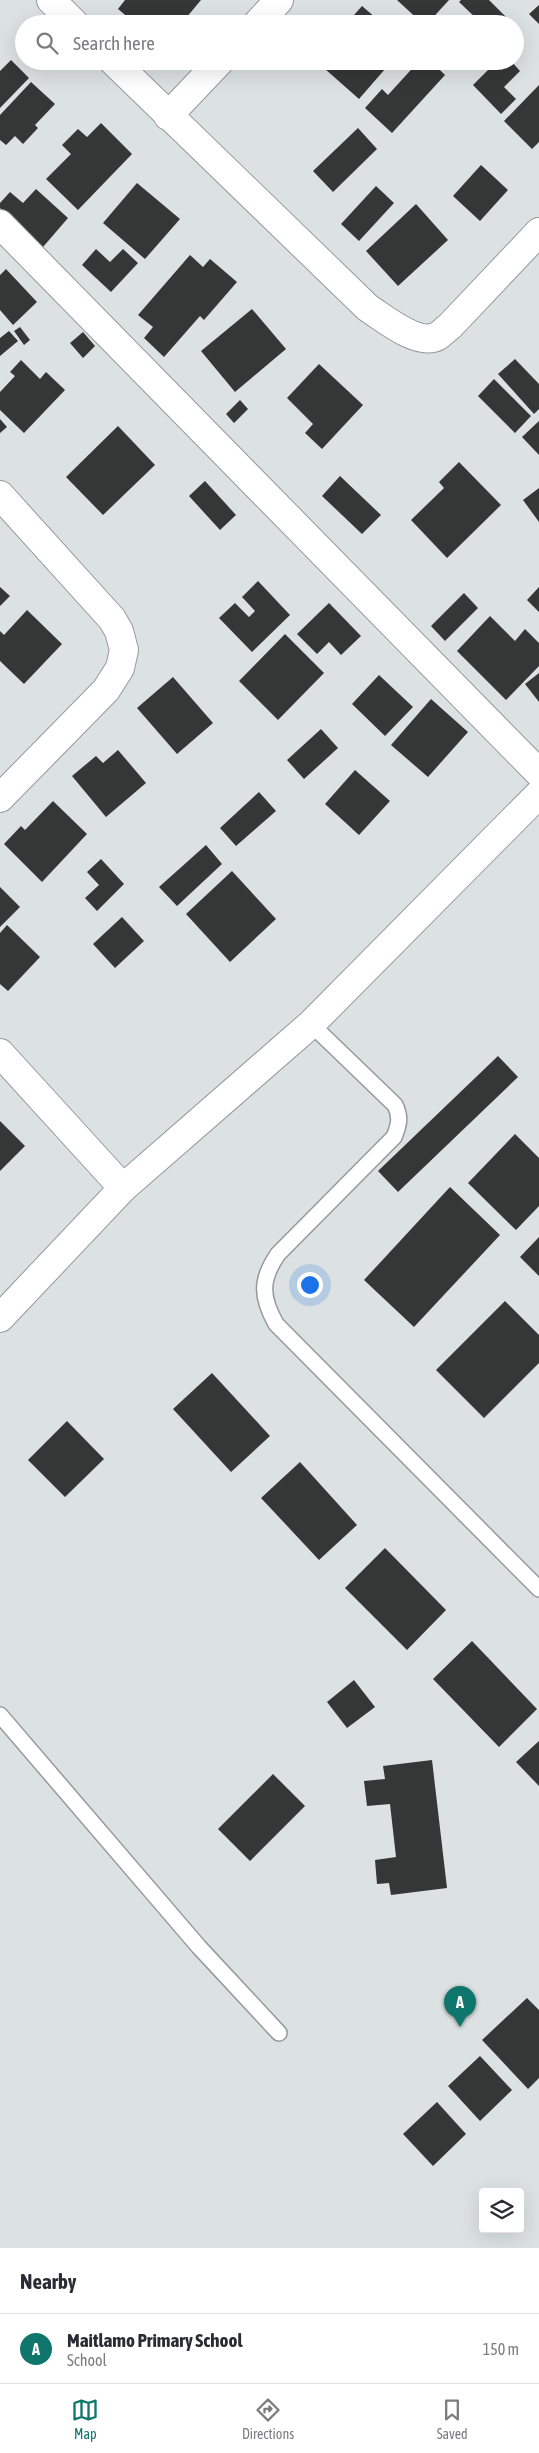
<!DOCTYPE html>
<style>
:root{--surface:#fff;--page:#f2f2f3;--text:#2b2b33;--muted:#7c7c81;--line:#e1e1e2;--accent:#0f766e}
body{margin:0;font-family:"Asap Condensed",sans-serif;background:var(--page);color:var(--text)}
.controls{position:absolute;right:15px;bottom:15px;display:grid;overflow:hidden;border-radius:5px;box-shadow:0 5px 20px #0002}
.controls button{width:45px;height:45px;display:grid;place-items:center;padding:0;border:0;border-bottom:1px solid var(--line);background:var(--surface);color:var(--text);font:25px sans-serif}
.you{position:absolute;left:309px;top:1284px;width:18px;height:18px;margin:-12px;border:4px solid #fff;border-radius:50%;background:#1a73e8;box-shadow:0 0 0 8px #1a73e833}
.badge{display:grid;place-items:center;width:32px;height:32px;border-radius:50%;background:var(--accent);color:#fff;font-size:16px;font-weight:700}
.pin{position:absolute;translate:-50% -41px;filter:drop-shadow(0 1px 2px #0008)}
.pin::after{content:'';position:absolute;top:26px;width:18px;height:15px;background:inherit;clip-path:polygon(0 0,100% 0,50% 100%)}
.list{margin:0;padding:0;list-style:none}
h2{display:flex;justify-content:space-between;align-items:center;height:65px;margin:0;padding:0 20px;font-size:21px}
h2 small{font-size:16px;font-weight:400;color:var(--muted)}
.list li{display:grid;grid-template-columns:32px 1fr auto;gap:15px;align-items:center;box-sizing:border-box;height:70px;padding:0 20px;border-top:1px solid var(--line)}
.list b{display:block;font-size:19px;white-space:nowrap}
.list p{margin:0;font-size:16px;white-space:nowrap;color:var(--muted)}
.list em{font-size:16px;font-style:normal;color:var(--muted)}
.icon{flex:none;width:28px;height:28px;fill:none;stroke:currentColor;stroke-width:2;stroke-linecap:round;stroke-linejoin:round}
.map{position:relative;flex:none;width:539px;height:2248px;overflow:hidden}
.search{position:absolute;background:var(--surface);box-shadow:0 5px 20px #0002;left:15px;right:15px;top:15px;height:55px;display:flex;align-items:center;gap:12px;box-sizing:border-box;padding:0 18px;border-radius:28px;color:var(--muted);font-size:19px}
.sheet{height:135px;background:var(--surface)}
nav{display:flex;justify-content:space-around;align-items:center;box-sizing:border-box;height:70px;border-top:1px solid var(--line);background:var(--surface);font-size:14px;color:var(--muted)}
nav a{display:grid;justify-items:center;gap:2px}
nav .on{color:var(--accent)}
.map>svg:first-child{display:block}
</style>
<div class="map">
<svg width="539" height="2248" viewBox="0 0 539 2248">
<rect width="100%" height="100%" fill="#dce1e1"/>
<!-- building -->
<path fill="#343736" d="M125 0H201L181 24H136L118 9Z
M397 0H449L427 24H423Z
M461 0H489L511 22 474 24 478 20 459 2Z
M539 5V24L529 14Z
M362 6 383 24H346Z
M11 60 29 78 0 108V71Z
M316 61H392L359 99Z
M419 61H431L445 75 392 133 365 108 382 89 388 95Z
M497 61H511L520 71 504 87 516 99 501 114 473 85Z
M31 82 55 104 35 125 38 128 23 144 15 136 6 145 0 140V115Z
M539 85V142L532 149 504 121Z
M101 123 132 154 78 210 46 179 71 154 62 145 78 129 87 137Z
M358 128 377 149 333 192 313 171Z
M481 165 508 190 480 221 453 196Z
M137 183 180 219 145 259 103 223Z
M376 186 394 203 359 241 341 224Z
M36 189 68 218 43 247 0 208V203L10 192 23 203Z
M416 204 448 240 398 286 366 251Z
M96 249 110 262 123 249 138 263 111 292 82 265Z
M190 255 203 267 210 259 237 282 204 320 200 316 164 357 144 338 153 327 138 315Z
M6 269 37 302 13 325 0 310V275Z
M252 309 286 349 235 392 201 351Z
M20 327 30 340 24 345 14 331Z
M9 331 18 341 0 356V338Z
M83 332 95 346 83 358 70 343Z
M515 359 539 384V409L534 414 498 374Z
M21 360 40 379 46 372 65 390 24 433 0 410V392L15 376 10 372Z
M319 364 363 405 322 449 305 433 313 424 287 398Z
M494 379 531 416 515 433 478 396Z
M240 400 248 409 234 423 226 414Z
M0 419 7 427 0 433Z
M539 421V455L522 437Z
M118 426 155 465 103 515 66 477Z
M459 462 501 505 447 558 411 520 444 488 439 482Z
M340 476 381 515 362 534 322 496Z
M205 481 236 515 220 530 189 496Z
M539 488V522L523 500Z
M258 581 290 615 252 652 219 618 235 603 249 617 255 611 242 597Z
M0 587 10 596 0 606Z
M539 587V612L527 600Z
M464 593 478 608 445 641 431 626Z
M329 603 361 636 341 655 329 642 317 654 297 634Z
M27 610 62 644 24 684 0 661V631L4 635Z
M490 616 515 641 525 629 539 643V666L506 700 457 651Z
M285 634 324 673 278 720 239 681Z
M539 673V702L525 684Z
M379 675 413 707 385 736 352 704Z
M173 677 213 723 177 754 137 708Z
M431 699 468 732 428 777 391 745Z
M321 729 338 748 304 779 287 760Z
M118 750 146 783 106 817 72 776 96 756 103 763Z
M355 770 390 801 359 835 325 804Z
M259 792 276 811 236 846 220 828Z
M53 801 87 834 42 882 4 844 21 826 25 830Z
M206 845 222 864 177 906 159 887Z
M101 859 124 884 97 911 85 898 99 885 87 872Z
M232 871 276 919 230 962 186 914Z
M0 887 20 907 0 927Z
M122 917 144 941 115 968 93 944Z
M7 925 40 957 8 991 0 984V933Z
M498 1056 518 1077 398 1192 378 1171Z
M0 1121 25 1146 0 1171Z
M515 1134 539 1158V1206L516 1230 468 1183Z
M450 1187 500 1235 414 1327 364 1280Z
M539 1237V1276L520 1257Z
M505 1301 539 1335V1363L484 1418 436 1370Z
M212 1373 270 1436 231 1472 173 1409Z
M67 1421 104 1459 65 1497 28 1460Z
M300 1462 357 1525 319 1560 261 1498Z
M385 1548 446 1610 407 1650 345 1588Z
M472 1641 537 1709 499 1747 433 1679Z
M354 1680 375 1707 347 1728 327 1702Z
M539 1741V1786L516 1762Z
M432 1760 447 1888 391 1895 389 1883 377 1884 375 1860 396 1857 390 1804 367 1806 364 1781 385 1779 383 1766Z
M273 1774 305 1806 250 1861 218 1829Z
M527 1998 539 2010V2078L528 2089 482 2040Z
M480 2056 512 2090 480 2121 448 2086Z
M437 2102 466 2134 433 2166 403 2134Z"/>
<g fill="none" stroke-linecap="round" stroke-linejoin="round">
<!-- service casing -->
<g stroke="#959a9a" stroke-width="18">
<path id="service" d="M311 1024 395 1105C401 1117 399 1125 394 1137L278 1254C260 1280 261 1297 276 1324L539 1589
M0 1715 199 1947 279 2033"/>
</g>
<!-- minor casing -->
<g stroke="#959a9a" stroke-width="30">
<path id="minor" d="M51 0 75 24
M257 24 279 0
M113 61 368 308C384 318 418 347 438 336 442 333 446 329 450 326L539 232
M168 116 220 61
M0 224 539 773
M0 495 112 619 119 631 124 650 120 668 106 690 0 798
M0 1053 123 1188
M0 1318 123 1188 311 1024 539 794"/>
</g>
<!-- service -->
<use href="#service" stroke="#fff" stroke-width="15"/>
<!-- minor -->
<use href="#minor" stroke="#fff" stroke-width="28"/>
</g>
</svg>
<div class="controls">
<button><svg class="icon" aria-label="layers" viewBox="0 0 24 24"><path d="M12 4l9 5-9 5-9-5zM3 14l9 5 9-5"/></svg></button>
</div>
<div class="you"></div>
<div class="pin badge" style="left:460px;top:2027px">A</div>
<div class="search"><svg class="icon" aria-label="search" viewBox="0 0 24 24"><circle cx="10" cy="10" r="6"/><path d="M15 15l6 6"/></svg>Search here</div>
</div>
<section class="sheet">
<h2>Nearby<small></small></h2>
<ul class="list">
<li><span class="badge">A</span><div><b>Maitlamo Primary School</b><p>School</p></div><em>150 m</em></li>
</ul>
</section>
<nav>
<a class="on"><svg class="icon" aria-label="map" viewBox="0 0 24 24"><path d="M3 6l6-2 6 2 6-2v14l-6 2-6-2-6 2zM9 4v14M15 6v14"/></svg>Map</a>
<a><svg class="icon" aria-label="directions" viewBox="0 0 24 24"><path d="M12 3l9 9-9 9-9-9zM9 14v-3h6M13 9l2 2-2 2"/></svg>Directions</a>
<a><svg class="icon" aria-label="saved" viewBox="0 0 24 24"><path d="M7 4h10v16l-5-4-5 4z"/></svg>Saved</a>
</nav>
